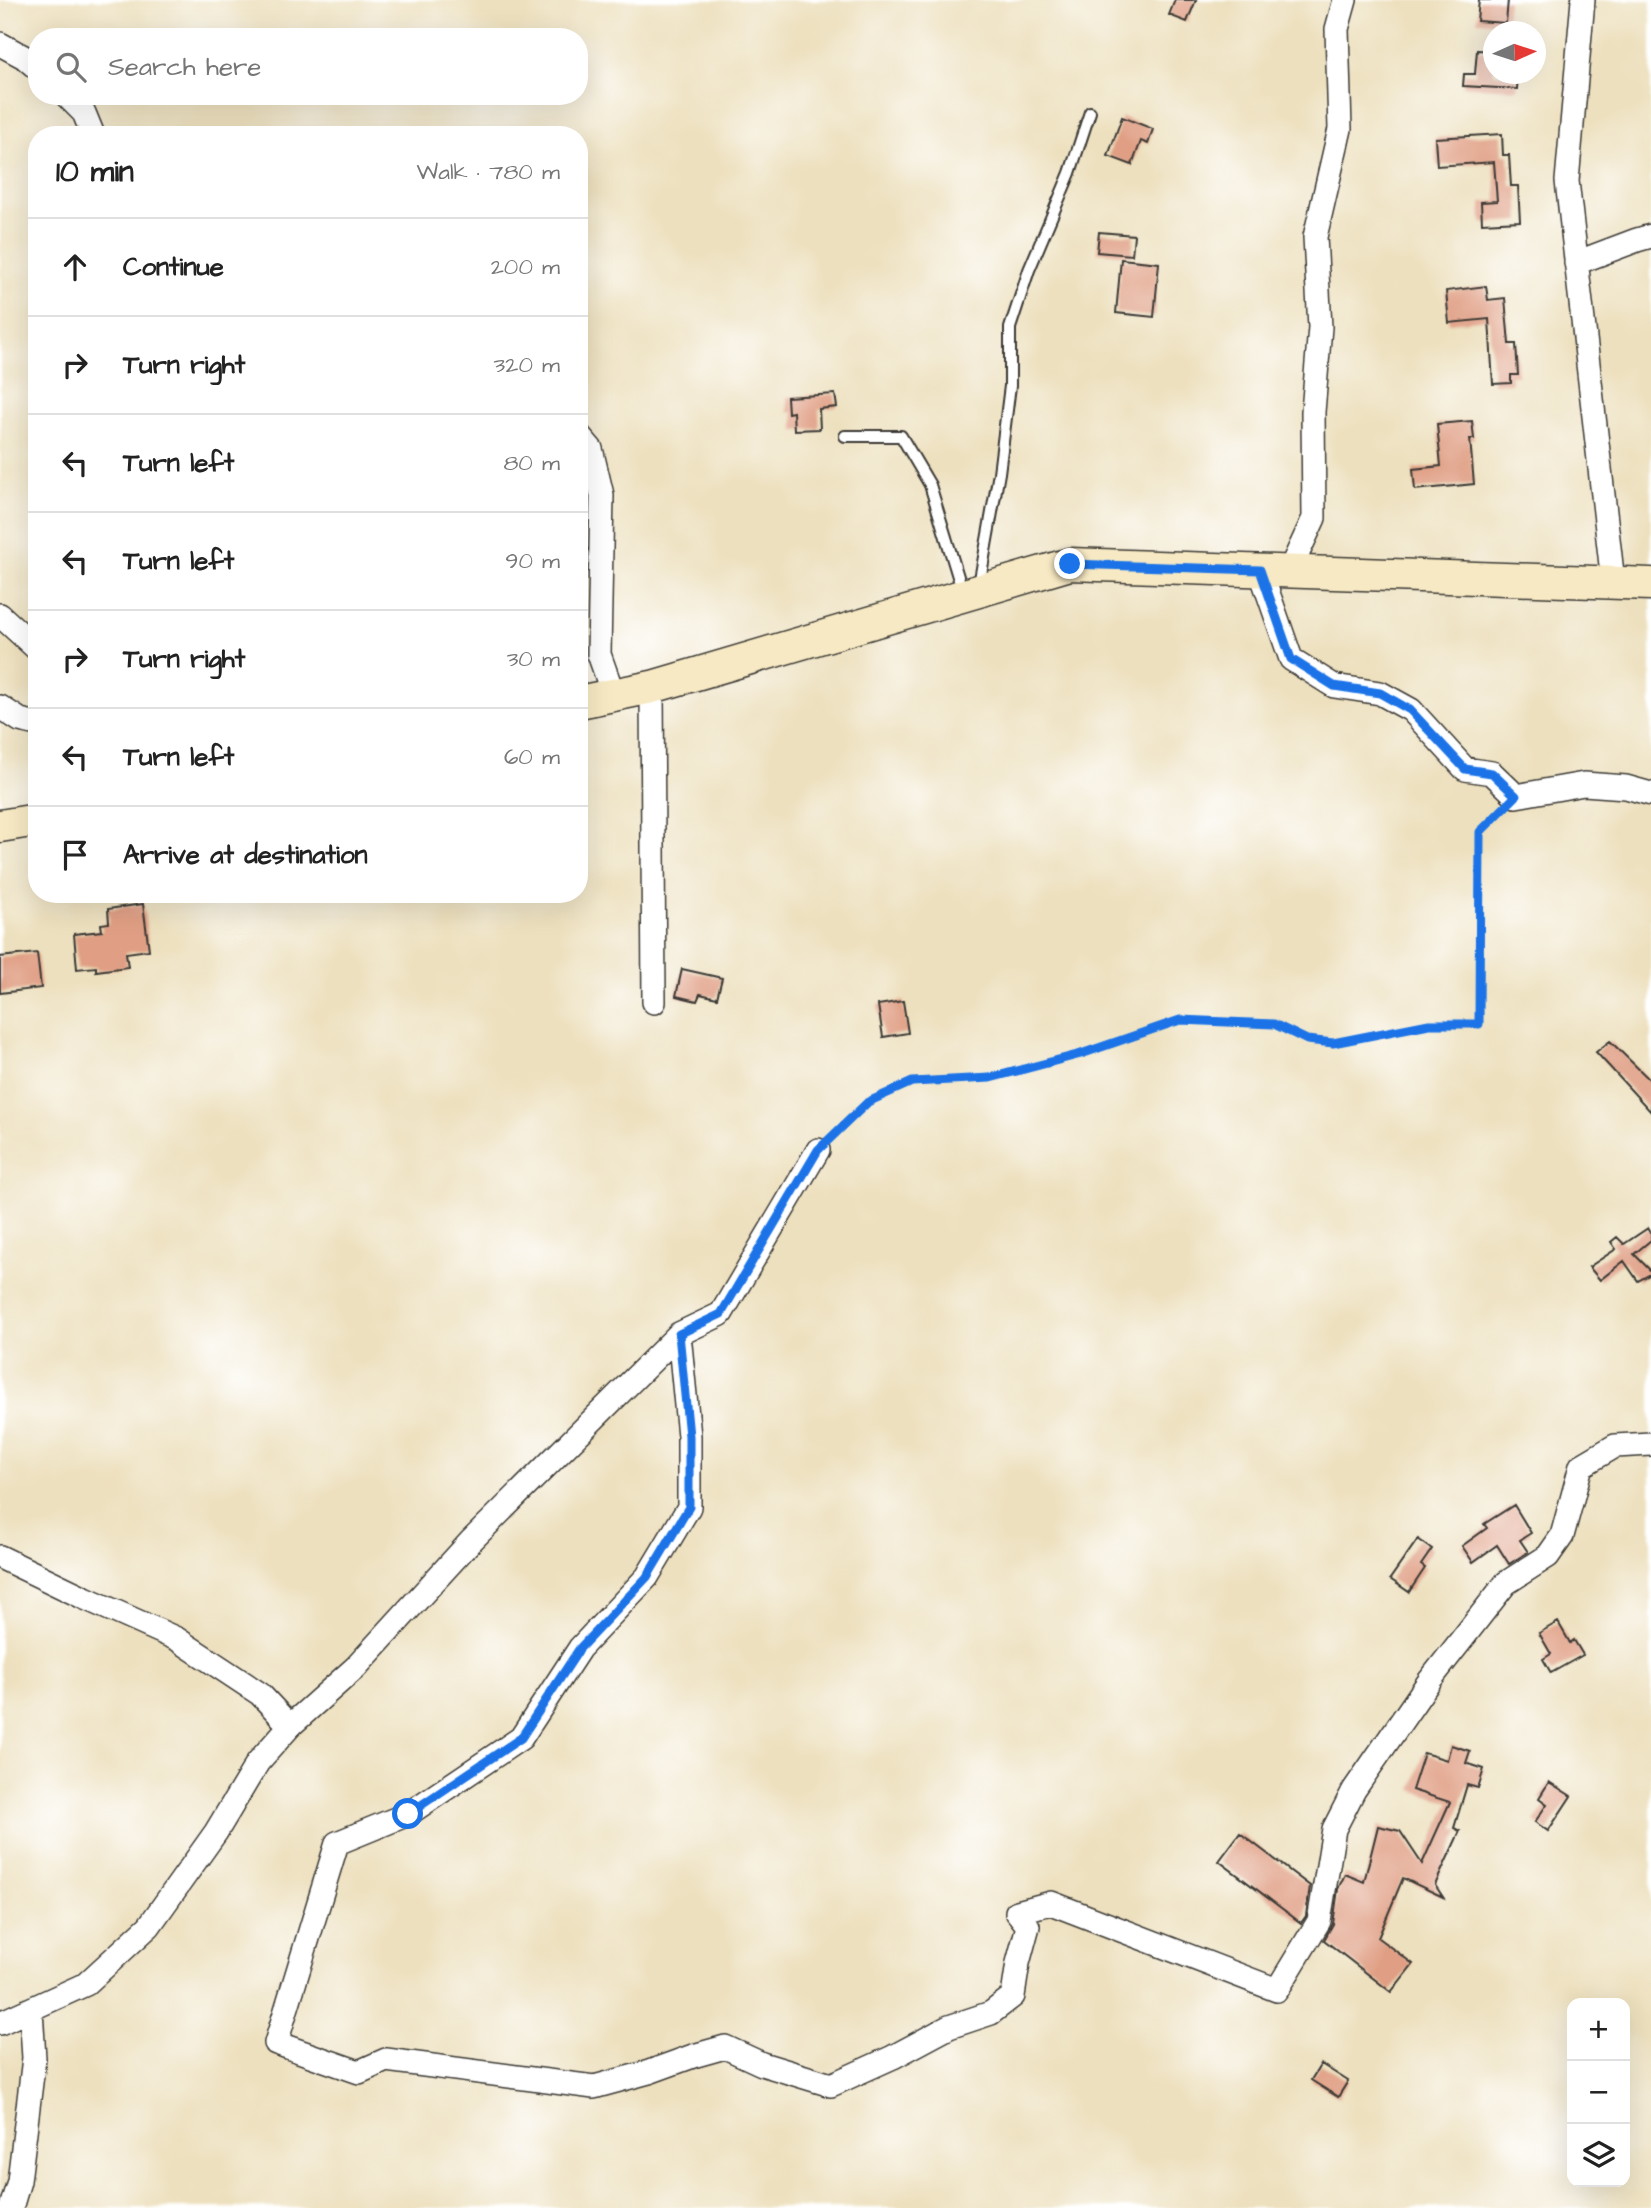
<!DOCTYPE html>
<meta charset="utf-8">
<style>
:root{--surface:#fff;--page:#f2f2f2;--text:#222;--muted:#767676;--line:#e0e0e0}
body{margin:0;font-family:"Architects Daughter",sans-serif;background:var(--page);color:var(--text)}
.controls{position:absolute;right:21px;bottom:21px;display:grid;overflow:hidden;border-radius:14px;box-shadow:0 7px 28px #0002}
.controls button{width:63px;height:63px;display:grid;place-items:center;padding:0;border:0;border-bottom:2px solid var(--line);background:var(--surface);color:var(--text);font:35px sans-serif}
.compass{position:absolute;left:1483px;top:21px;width:63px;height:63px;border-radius:50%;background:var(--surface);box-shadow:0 7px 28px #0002;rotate:87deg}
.stop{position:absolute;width:21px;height:21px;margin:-16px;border:5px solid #1a73e8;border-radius:50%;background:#fff}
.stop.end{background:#1a73e8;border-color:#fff;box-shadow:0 2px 7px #0008}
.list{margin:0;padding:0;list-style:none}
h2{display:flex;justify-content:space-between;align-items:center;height:91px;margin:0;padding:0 28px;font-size:30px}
h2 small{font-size:23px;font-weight:400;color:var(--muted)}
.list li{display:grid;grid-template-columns:46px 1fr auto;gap:21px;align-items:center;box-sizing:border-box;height:98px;padding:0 28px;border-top:2px solid var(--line)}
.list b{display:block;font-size:26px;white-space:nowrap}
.list em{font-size:23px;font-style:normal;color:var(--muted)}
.icon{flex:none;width:38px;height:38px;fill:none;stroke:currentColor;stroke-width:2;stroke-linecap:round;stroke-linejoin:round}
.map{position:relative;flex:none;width:1651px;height:2208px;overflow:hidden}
.search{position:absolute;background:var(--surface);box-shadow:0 7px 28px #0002;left:28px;top:28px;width:560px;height:77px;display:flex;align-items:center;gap:18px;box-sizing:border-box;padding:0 24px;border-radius:28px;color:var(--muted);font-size:26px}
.panel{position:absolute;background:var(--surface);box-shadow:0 7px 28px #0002;left:28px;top:126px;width:560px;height:777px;border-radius:28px}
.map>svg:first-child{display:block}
</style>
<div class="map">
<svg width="1651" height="2208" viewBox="0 0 1651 2208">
<rect width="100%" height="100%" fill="#fff"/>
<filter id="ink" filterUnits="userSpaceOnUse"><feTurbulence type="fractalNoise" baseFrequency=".0143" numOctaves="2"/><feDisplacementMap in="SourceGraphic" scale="14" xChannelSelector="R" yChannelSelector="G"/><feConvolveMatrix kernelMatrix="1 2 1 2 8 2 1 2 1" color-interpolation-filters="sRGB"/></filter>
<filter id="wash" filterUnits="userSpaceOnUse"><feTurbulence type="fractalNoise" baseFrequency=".00686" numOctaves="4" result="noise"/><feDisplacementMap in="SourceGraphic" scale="28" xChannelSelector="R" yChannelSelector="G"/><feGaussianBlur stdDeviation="1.57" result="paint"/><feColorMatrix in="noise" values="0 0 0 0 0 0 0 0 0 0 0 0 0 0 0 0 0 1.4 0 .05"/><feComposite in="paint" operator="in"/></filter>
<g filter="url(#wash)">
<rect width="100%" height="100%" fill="#ede0be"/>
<g id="blocks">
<!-- building -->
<path fill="#e09f84" d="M1175 0H1196L1187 22 1169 15Z
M1479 0H1508L1506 23 1477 21Z
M1477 50 1494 51V74H1518L1517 89 1463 86 1464 74H1475Z
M1122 117 1153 129 1148 144 1141 141 1132 165 1108 156Z
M1502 134 1503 155H1509L1511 186H1518L1520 221 1482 223 1481 202 1497 201 1494 162 1437 166 1435 138Z
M1099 232 1134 235 1132 255 1097 252Z
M1121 259 1159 263 1154 317 1116 313Z
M1486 286 1488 300 1505 298 1509 344H1516L1518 375H1511V383L1493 384 1489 319 1449 323 1446 291Z
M835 394 837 407 819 409 820 429 794 430 793 412 788 413 787 397Z
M1472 421 1474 439H1470L1474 484 1415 490 1413 469 1441 466 1437 424Z
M143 904 149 950 126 953 128 967 96 971V967L77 969 74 934 102 931 101 924 109 923 108 909Z
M37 953 41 988 0 993V957Z
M682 969 722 978 717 998 700 994 697 1001 676 996Z
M903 1001 908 1033 883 1037 878 1005Z
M1610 1041 1651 1081V1112L1596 1052Z
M1648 1228 1651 1233V1240L1634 1254 1651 1271V1274L1638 1281 1624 1261 1600 1280 1589 1267 1616 1249 1611 1242 1617 1237 1624 1244Z
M1514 1505 1531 1533 1520 1540 1528 1552 1509 1564 1497 1545 1473 1562 1462 1546 1487 1528 1484 1524Z
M1418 1539 1432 1549 1421 1565 1425 1568 1409 1592 1390 1579Z
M1558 1622 1570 1643 1574 1640 1583 1655 1551 1673 1543 1659 1551 1654 1539 1633Z
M1451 1745 1470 1751 1466 1763 1484 1769 1478 1788 1467 1785 1454 1828 1460 1831 1435 1885 1443 1897 1403 1878 1378 1938 1413 1964 1391 1992 1324 1940 1333 1924 1338 1889 1345 1874 1364 1882 1378 1826 1400 1831 1422 1864 1450 1802 1412 1790 1424 1753 1447 1760Z
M1549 1782 1571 1796 1548 1831 1535 1822 1547 1804 1539 1798Z
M1240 1833 1310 1886 1306 1916 1301 1923 1219 1861Z
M1321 2064 1348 2081 1338 2097 1311 2080Z"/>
</g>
</g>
<g filter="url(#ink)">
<use href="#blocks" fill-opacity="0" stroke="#3b3934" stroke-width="2"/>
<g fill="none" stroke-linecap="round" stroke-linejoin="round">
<!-- lane casing -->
<g stroke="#3b3934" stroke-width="14">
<path id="lane" d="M845 436H901L930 485 963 593
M979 585 999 473 1010 386V328L1029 270 1070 173 1090 112"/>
</g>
<!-- street casing -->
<g stroke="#3b3934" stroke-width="26">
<path id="street" d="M1583 0 1567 181 1613 582
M0 44 24 57 37 68
M67 96 84 113 93 135
M1576 263 1637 240 1651 236
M579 435 591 449 602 495 599 654 613 694
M1260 570 1291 659 1334 686 1380 693 1411 710 1465 769 1492 773 1516 796 1584 784 1626 787 1651 794
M1290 570 1314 518 1313 412 1320 327 1315 237 1340 129 1337 29 1345 0
M0 615 37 649
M652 687 654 1002
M0 707 20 720 37 724
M679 1334 689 1436V1507L647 1577 580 1648 521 1738 408 1814 337 1843 276 2043 359 2072 386 2060 594 2087 649 2072 693 2056 725 2047 762 2064 831 2085 893 2057 949 2027 991 2013 1013 1996 1018 1963 1028 1926 1017 1912 1051 1903 1277 1990 1319 1921 1334 1829 1354 1790 1430 1680 1506 1583 1548 1556 1562 1536 1581 1466 1615 1446 1651 1444
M0 1557 85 1598 177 1639 260 1694 290 1726
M0 2023 86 1984 149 1926 216 1832 258 1762 290 1726 356 1667 470 1542 679 1334 721 1314 818 1150
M11 2208 19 2181 34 2058 31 2010"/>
</g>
<!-- secondary casing -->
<g stroke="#3b3934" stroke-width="35">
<path id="secondary" d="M579 702 652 687 1070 564 1651 584
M0 826 37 820"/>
</g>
<!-- path -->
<path stroke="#3b3934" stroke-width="3.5" stroke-dasharray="5 5" stroke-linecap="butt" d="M832 1136 868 1102 912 1082 990 1078 1081 1054 1180 1020 1274 1024 1307 1040 1333 1043 1429 1024H1479L1480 832 1502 810"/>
<!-- lane -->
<use href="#lane" stroke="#fff" stroke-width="10"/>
<!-- street -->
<use href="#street" stroke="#fff" stroke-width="23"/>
<!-- secondary -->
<use href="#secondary" stroke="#f7e9c3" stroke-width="32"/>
</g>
</g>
<g fill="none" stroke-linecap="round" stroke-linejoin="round" filter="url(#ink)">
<!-- route -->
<path stroke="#1a73e8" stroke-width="9" d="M408 1814 521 1738 580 1648 647 1577 689 1507V1436L679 1334 721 1314 818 1150 868 1102 912 1082 990 1078 1081 1054 1180 1020 1274 1024 1307 1040 1333 1043 1429 1024H1479L1480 832 1516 796 1492 773 1465 769 1410 710 1380 693 1334 686 1291 659 1260 570 1070 564"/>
</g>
</svg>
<div class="controls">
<button>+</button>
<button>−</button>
<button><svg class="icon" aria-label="layers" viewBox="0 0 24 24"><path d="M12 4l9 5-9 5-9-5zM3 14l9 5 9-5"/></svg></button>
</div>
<svg class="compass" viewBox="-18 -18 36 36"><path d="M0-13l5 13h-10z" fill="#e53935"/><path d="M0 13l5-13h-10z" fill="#767676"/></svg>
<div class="stop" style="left:408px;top:1814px"></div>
<div class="stop end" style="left:1070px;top:564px"></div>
<div class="search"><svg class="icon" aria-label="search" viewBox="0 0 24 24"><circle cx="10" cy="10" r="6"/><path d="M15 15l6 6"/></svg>Search here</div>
<section class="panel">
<h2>10 min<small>Walk · 780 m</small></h2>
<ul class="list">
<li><svg class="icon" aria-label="ahead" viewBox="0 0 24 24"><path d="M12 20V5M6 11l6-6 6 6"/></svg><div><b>Continue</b></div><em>200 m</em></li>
<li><svg class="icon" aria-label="right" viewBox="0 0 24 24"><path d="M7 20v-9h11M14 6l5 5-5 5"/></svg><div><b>Turn right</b></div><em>320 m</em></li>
<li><svg class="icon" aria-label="left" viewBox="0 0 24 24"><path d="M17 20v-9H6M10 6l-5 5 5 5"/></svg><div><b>Turn left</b></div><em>80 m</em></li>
<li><svg class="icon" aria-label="left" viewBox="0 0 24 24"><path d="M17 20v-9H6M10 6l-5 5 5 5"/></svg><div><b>Turn left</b></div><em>90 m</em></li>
<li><svg class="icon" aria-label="right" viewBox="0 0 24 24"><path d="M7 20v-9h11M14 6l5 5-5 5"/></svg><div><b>Turn right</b></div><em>30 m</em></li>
<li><svg class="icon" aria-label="left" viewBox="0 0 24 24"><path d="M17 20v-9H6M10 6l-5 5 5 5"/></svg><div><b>Turn left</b></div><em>60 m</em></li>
<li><svg class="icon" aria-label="arrive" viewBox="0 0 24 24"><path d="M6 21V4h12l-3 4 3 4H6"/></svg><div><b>Arrive at destination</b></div></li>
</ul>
</section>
</div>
